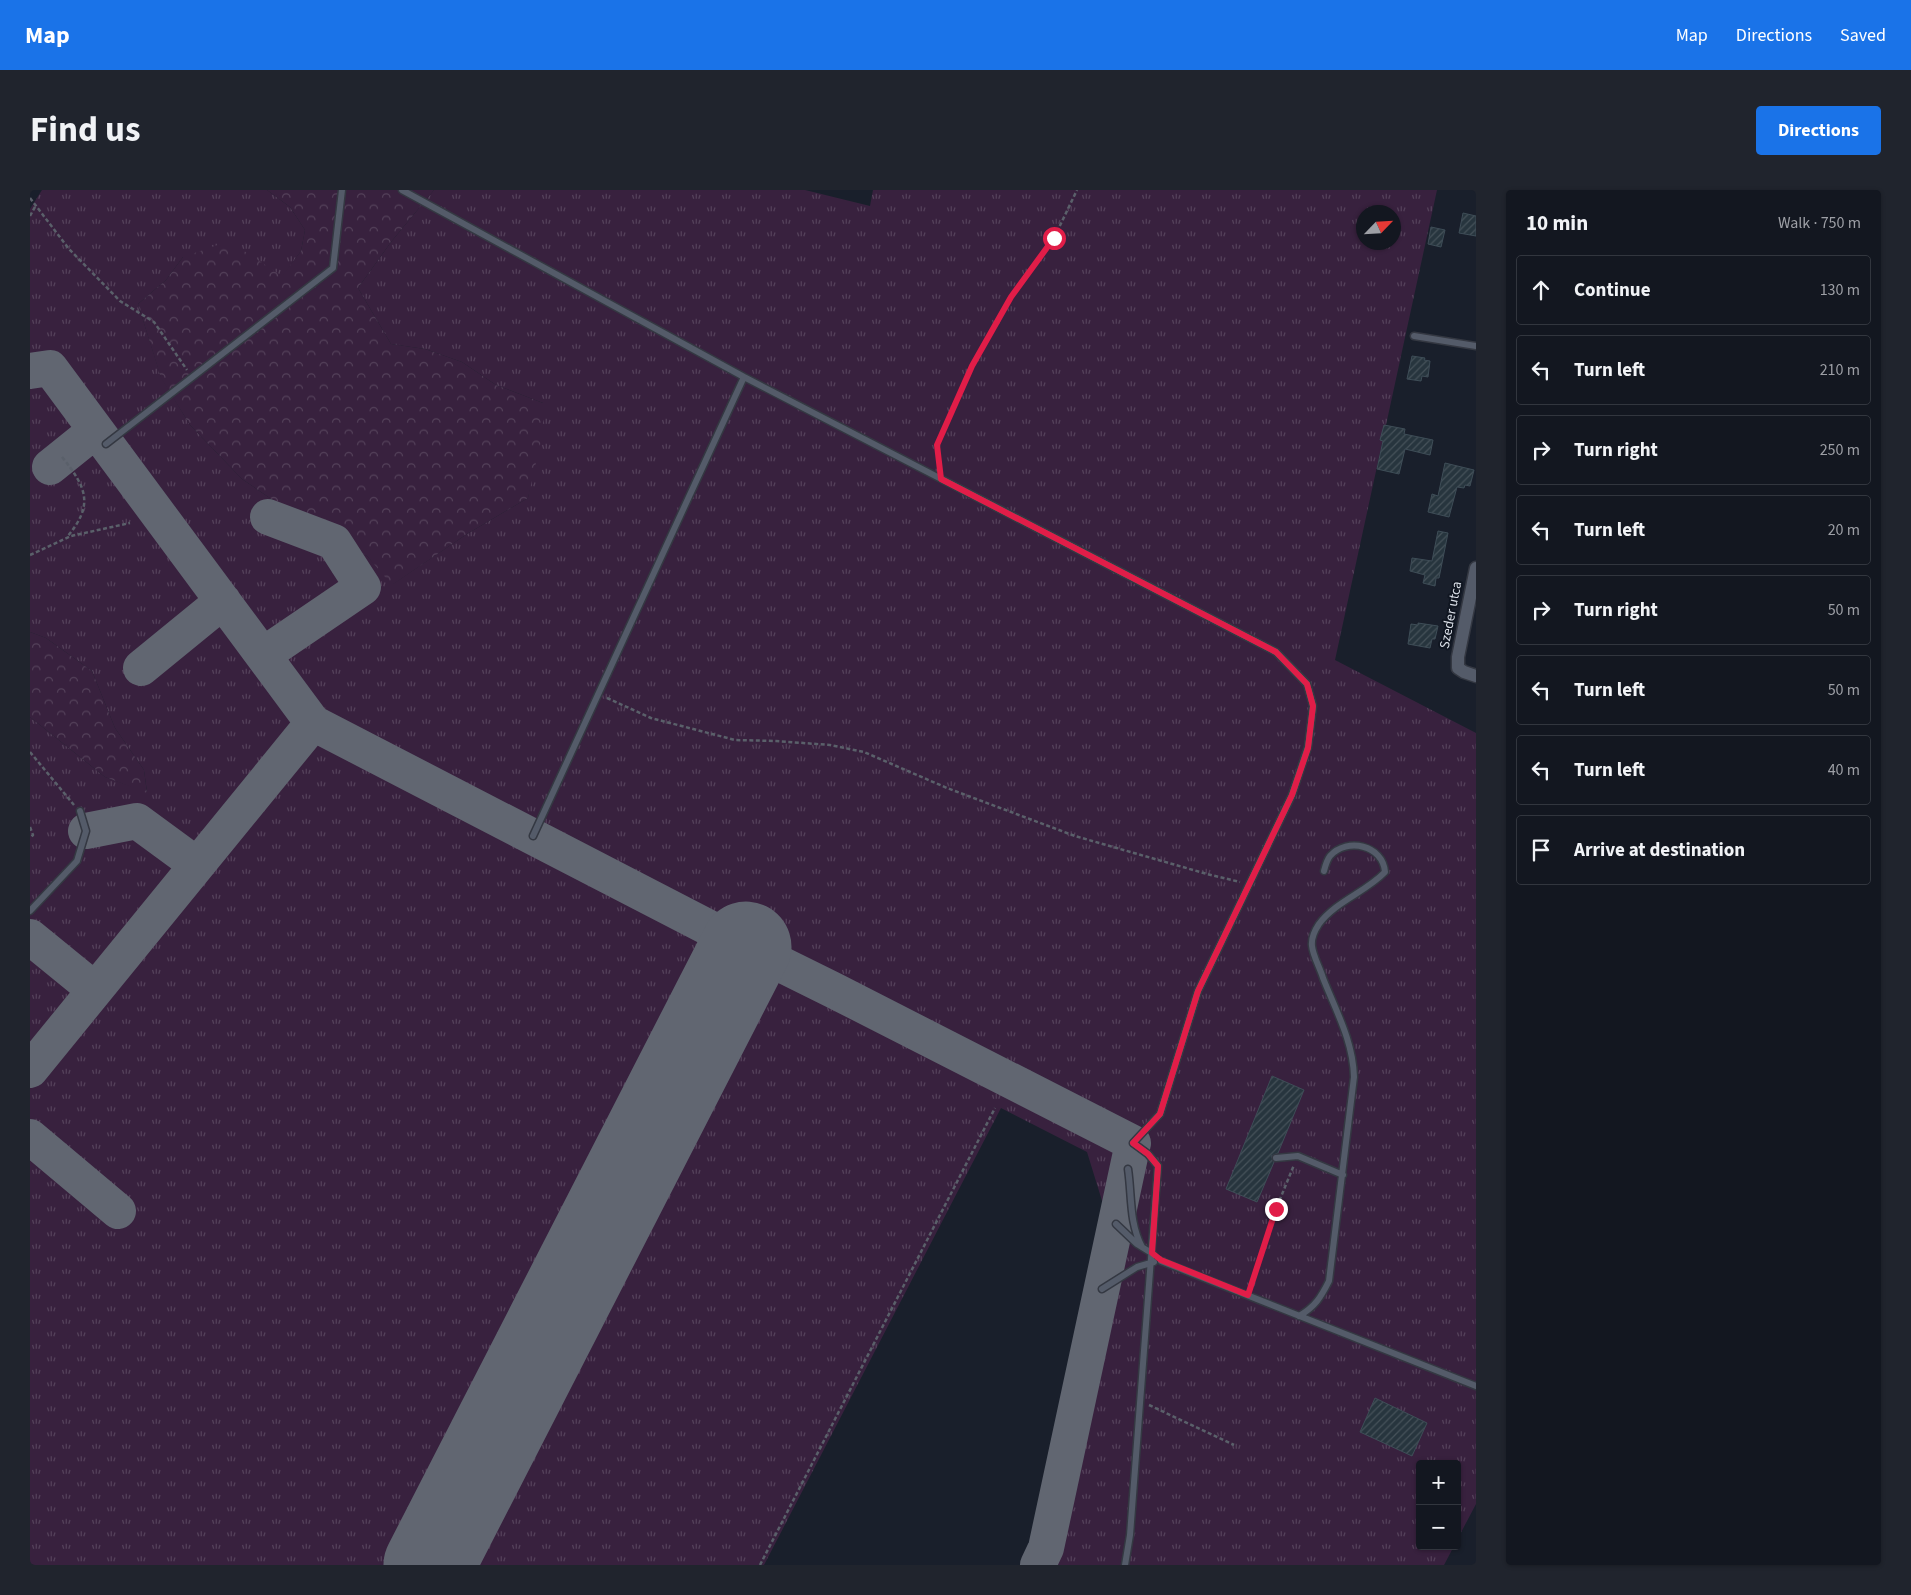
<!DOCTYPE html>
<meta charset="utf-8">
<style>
:root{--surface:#131720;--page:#20242d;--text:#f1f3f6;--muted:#9d9fa5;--line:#32363e;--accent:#1a73e8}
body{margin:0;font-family:"Source Sans 3",sans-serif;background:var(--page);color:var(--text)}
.controls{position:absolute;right:15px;bottom:15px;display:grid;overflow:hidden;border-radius:5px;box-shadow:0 1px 4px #0004}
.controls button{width:45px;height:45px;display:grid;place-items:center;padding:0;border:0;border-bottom:1px solid var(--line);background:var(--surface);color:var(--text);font:25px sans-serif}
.compass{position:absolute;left:1326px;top:15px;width:45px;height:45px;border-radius:50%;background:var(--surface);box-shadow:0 1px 4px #0004;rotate:65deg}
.stop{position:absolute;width:15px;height:15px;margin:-11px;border:4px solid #e11d48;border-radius:50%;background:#fff}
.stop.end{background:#e11d48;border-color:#fff;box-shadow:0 1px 5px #0008}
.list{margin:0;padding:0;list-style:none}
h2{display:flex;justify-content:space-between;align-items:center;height:65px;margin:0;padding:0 20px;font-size:21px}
h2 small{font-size:16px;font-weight:400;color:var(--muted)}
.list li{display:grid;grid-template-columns:32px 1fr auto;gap:15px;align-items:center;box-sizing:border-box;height:70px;margin:0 10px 10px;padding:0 10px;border:1px solid var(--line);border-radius:5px}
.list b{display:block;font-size:19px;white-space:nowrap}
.list em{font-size:16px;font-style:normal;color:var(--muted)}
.icon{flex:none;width:28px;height:28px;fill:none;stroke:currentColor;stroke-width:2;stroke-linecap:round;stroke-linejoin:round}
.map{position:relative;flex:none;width:1446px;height:1375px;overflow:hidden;border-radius:5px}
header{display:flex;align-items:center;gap:30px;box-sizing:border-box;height:70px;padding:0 25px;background:var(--accent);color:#fff}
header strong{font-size:24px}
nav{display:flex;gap:28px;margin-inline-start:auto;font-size:18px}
.intro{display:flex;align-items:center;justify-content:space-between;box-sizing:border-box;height:120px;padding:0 30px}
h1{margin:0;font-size:35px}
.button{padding:12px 22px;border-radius:5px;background:var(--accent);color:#fff;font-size:18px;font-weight:700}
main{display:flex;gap:30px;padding:0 30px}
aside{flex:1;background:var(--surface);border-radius:5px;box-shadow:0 1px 4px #0004}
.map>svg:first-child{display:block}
</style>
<header>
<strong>Map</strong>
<nav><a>Map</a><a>Directions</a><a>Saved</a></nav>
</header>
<div class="intro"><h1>Find us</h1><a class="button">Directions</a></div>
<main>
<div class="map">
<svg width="1446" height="1375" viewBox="0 0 1446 1375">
<defs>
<pattern id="grass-tufts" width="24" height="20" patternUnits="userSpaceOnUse" patternTransform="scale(1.25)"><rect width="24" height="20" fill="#38213e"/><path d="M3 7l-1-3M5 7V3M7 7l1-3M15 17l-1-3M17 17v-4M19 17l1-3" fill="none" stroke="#54415a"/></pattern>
<pattern id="forest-crowns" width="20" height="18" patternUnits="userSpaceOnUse" patternTransform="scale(1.25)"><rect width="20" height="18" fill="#38213e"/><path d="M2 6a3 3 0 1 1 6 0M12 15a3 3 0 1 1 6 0" fill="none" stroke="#54415a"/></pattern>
<pattern id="building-hatch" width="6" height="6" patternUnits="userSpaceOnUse" patternTransform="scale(1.25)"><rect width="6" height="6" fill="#27353e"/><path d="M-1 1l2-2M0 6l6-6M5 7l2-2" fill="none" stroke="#46525a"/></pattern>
</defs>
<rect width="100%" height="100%" fill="#191f2b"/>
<!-- grass -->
<path fill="url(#grass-tufts)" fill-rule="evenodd" d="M12 0H237L260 17 275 40 271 61 252 87 153 67 136 90 108 114 131 187 160 235 212 289 256 319 337 366 363 394 437 344 498 308 513 213 466 195 432 172 395 159 361 154 328 98 361 52 404 0H775L840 16 843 0H1407L1305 470 1446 543V1314L1427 1350V1274H1390V1356H1424L1414 1375H1027L1015 1369 1011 1375H997L1073 1014 1057 962 971 918 734 1375H0V527L75 587 117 602 114 580 85 538 62 481 16 448 0 442V19ZM1334 22H1364V52H1334Z"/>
<!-- forest -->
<path fill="url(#forest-crowns)" d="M237 0H404L361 52 328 98 361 154 395 159 432 172 466 195 513 213V242L498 308 437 344 362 395 337 366 256 319 212 289 160 235 131 188 108 114 136 90 153 67 199 51 252 86 271 61 275 40 260 17Z
M0 442 16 448 62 481 85 538 114 580 117 603 75 587 0 527Z"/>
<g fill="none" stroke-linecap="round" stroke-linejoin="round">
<!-- taxiway -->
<path stroke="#616671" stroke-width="36" d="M0 181 20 178 283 533 716 757 803 800 1103 953 1016 1358 1008 1375
M20 277 66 240
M233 465 333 397 304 352 238 327
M111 478 193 411
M56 641 107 631 167 675
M0 747 65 800
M0 880 283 533
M0 947 88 1021"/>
<!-- runway -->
<path stroke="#616671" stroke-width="91" d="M399 1375 716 757"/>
</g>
<!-- building -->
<path fill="url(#building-hatch)" stroke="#3e4d57" d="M1433 23 1446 26V46L1429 43Z
M1401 37 1415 40 1411 57 1398 54Z
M1382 166 1395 168 1394 170 1400 171 1398 187 1392 186 1391 191 1377 189Z
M1354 235 1375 239 1374 244 1403 250 1400 265 1375 259 1369 284 1347 279 1353 251 1350 250Z
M1415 273 1444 280 1440 296 1435 295 1434 298 1427 297 1419 327 1398 322 1402 304 1408 306Z
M1408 341 1418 343 1409 388H1406L1405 396 1393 393 1395 385 1380 381 1382 368 1402 371Z
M1388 433 1408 436 1405 449H1402L1400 458 1378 454 1381 434 1388 435Z
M1242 886 1274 900 1248 963 1241 966 1244 972 1227 1012 1196 999Z
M1345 1208 1397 1233 1382 1266 1330 1242Z"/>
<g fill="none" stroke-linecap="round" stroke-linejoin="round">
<!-- lane casing -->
<g stroke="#343842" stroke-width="9">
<path id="lane" d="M372 0 714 187 1246 462 1277 494 1283 516 1278 557 1262 605 1168 801 1130 924 1103 953 1118 964 1128 976 1100 1345 1095 1375
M1384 146 1446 156
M76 254 303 78 312 0
M503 646 714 187
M0 721 47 671 56 641 50 621
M1246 968 1268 966 1313 985
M1098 979C1102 1006 1099 1032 1112 1057
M1086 1034 1107 1054 1123 1064
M1131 1071 1446 1196
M1072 1099 1107 1077 1124 1072
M1269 1126C1285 1117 1291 1107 1299 1091L1324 887C1323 851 1306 821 1293 788 1290 778 1283 766 1282 756 1281 748 1285 740 1289 734 1306 711 1336 702 1355 682 1353 655 1317 647 1300 666 1297 670 1295 677 1294 681"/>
</g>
<!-- street casing -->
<g stroke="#343842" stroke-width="15">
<path id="street" d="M1446 378 1428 467V478L1434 482 1446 486"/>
</g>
<!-- path -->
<path stroke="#5a606a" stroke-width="2.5" stroke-dasharray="4 2.5" stroke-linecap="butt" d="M0 8 39 59 90 111 124 132 157 180
M0 26 6 15
M32 267C57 298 64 315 37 347
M909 276 907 255 942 176 981 107 1024 48 1047 0
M0 365 41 346 100 333
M577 508 621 528 705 550 746 551 800 555 834 562 917 598 1045 646 1177 684 1210 692
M0 562 44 615
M0 637 3 645 0 648
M1221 1097 1246 1019 1264 975
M1119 1215 1204 1255
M730 1375 965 918"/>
<!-- lane -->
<use href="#lane" stroke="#545b69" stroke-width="6"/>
<!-- street -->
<use href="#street" stroke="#545b69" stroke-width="12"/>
</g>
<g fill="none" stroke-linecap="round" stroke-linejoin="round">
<!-- route -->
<path stroke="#e11d48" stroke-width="6" d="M1024 48 981 107 942 176 907 255 911 289 1246 462 1277 494 1283 516 1278 558 1262 605 1168 801 1130 924 1103 953 1118 964 1128 976 1122 1063 1131 1070 1218 1105 1246 1019"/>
</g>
<g text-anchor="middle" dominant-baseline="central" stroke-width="4" stroke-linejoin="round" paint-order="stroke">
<!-- street labels -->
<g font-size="14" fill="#dadfe7" stroke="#101621">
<text transform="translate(1421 425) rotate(-79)">Szeder utca</text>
</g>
</g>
</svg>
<div class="controls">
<button>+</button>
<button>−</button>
</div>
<svg class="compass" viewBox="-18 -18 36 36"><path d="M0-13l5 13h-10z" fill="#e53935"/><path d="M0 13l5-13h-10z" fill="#9d9fa5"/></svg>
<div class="stop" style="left:1024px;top:48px"></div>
<div class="stop end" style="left:1246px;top:1019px"></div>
</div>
<aside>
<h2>10 min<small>Walk · 750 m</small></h2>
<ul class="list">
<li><svg class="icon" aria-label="ahead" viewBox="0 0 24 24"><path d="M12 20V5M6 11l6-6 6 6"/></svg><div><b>Continue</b></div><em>130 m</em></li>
<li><svg class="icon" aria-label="left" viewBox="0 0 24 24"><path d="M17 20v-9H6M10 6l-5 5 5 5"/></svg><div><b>Turn left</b></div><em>210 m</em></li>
<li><svg class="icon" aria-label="right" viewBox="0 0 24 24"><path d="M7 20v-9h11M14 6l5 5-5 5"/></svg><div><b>Turn right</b></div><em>250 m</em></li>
<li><svg class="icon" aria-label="left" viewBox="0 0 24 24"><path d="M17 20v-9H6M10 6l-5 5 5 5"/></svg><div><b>Turn left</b></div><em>20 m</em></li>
<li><svg class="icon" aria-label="right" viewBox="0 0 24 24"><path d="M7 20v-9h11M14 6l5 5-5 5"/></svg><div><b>Turn right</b></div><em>50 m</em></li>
<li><svg class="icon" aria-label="left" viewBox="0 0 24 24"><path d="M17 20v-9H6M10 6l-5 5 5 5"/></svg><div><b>Turn left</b></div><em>50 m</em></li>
<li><svg class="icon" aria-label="left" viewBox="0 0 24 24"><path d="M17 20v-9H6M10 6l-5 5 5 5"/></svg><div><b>Turn left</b></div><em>40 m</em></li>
<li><svg class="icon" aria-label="arrive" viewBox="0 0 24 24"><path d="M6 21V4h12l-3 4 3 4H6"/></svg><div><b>Arrive at destination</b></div></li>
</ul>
</aside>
</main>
